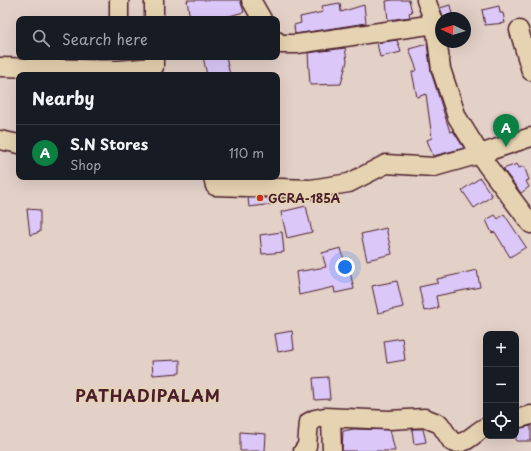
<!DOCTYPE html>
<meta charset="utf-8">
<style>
:root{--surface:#171b24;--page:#20242c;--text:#f1f3f6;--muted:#9ea1a6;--line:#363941;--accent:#0b8043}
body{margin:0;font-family:"Playpen Sans",sans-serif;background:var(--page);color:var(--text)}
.controls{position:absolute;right:12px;bottom:12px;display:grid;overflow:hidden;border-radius:8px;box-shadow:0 4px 16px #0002}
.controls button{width:36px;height:36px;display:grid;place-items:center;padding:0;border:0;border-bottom:1px solid var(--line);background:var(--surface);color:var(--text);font:20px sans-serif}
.compass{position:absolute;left:435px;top:12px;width:36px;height:36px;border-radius:50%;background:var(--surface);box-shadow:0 4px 16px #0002;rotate:274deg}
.you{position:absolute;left:345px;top:267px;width:14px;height:14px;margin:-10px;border:3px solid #fff;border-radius:50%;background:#1a73e8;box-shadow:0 0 0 6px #1a73e833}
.badge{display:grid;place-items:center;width:26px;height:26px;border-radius:50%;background:var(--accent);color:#fff;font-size:13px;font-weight:700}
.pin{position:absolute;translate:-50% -33px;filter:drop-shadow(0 1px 2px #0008)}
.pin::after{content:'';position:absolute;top:21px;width:14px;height:12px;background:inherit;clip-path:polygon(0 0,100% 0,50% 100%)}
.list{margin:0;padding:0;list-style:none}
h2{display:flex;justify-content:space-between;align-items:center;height:52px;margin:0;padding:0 16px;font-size:17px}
h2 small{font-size:13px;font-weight:400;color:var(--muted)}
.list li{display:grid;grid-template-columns:26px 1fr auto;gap:12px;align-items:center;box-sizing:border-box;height:56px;padding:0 16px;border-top:1px solid var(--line)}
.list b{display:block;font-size:15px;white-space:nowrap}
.list p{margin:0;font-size:13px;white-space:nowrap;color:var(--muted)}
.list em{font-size:13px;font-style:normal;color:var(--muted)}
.icon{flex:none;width:22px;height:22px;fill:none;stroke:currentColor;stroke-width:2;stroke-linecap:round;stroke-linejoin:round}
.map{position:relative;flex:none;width:531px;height:451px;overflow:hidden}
.search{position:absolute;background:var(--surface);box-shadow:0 4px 16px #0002;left:16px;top:16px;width:264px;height:44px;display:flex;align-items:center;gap:10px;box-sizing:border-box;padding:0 14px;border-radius:8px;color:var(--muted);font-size:15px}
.panel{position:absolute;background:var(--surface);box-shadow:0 4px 16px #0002;left:16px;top:72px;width:264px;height:108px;border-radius:8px}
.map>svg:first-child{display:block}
</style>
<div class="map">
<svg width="531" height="451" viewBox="0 0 531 451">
<rect width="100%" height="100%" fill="#e3d0c7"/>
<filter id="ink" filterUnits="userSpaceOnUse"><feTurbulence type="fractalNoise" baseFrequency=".025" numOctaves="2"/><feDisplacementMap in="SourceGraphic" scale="8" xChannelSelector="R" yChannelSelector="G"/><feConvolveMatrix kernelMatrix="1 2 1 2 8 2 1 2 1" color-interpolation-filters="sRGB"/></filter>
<g filter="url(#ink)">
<!-- building -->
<path fill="#dbc8f9" stroke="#4a1f2b" d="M187 0H240L244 12 218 19H190Z
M393 0H409L412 12 409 13 410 17 388 20 386 1Z
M340 3 341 12 364 5 366 23 295 34 294 25 301 23 300 17 323 12 322 6Z
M450 5 453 18H444L440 8Z
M499 6 500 13H503L505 23 485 25 482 10Z
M397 40 401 52 380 57 377 43Z
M427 44 431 72 450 132 453 131 464 148 433 156 427 140 432 138 426 94 417 97 412 72 417 70 409 49Z
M345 48 347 61 341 84 310 85 308 53Z
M203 57H226L230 75H207Z
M517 164 519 168 524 166 529 180 526 181 529 187 521 193 503 169Z
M480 178 492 196 474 208 462 190Z
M248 198H272L273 204 249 207Z
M306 206 312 232 287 238 281 212Z
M27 209 40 210V232L30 235Z
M504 214 526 247 510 257 495 232 492 233 486 220 495 215 498 219Z
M386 228 392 254 367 260 361 234Z
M282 232 284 252 262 254 260 235Z
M341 248 347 273 350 272 354 289 335 293 334 287 299 295 296 272 326 267 322 253Z
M477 270 480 287 436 296 438 308 424 311 419 287 438 283 437 279Z
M397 281 403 307 378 313 372 286Z
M292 331 294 349 278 352 275 334Z
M402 338 405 360 387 363 384 341Z
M180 360V373L153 375 152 361Z
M328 377 330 399 315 400 313 378Z
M531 426V441H516V429Z
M354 429 390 430 395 451H342L343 431Z
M412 429H423L426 442 414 444Z
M240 432 266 434 265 451H240Z"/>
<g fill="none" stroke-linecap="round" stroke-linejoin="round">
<!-- minor casing -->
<g stroke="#4a1f2b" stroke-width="21">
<path id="minor" d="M251 0 262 19
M426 0 435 24 441 69 457 117 486 164 531 224
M119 19V0
M154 19V0
M519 30 531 71
M277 41 280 44H297L435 24
M0 67 118 70 154 67V57
M0 140 19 144
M213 177 215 186 311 189 349 183 386 164 434 167 480 154 531 137
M331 418 332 451
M516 419 531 415
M303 451 307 446 309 422 315 419 325 417 389 420 425 418 440 424 452 442C466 447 475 431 486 427"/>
</g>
<!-- minor -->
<use href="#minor" stroke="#e6d3b1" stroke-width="18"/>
</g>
</g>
<!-- markers -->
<circle fill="#c8321e" stroke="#e6d3b1" stroke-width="1.5" cx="260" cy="198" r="4"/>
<g text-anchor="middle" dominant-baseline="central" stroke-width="3" stroke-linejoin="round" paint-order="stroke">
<!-- poi labels -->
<g font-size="12" font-weight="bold" fill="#4a1f2b" stroke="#e6d3b1" text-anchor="start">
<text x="268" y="198">GCRA-185A</text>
</g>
<!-- district labels -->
<g font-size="16" font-weight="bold" letter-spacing="1" fill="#4a1f2b" stroke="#e6d3b1">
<text x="148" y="395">PATHADIPALAM</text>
</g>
</g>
</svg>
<div class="controls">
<button>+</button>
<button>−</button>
<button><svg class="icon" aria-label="locate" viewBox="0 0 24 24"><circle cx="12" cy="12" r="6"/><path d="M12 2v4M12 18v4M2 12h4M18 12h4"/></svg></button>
</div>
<svg class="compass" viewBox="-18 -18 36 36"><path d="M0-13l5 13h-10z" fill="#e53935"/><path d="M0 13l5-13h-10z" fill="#9ea1a6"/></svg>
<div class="you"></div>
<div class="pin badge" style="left:506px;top:147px">A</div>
<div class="search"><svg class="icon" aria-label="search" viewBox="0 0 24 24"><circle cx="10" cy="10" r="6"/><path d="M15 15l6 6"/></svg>Search here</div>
<section class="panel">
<h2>Nearby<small></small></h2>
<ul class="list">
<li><span class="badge">A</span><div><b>S.N Stores</b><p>Shop</p></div><em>110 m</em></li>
</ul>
</section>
</div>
